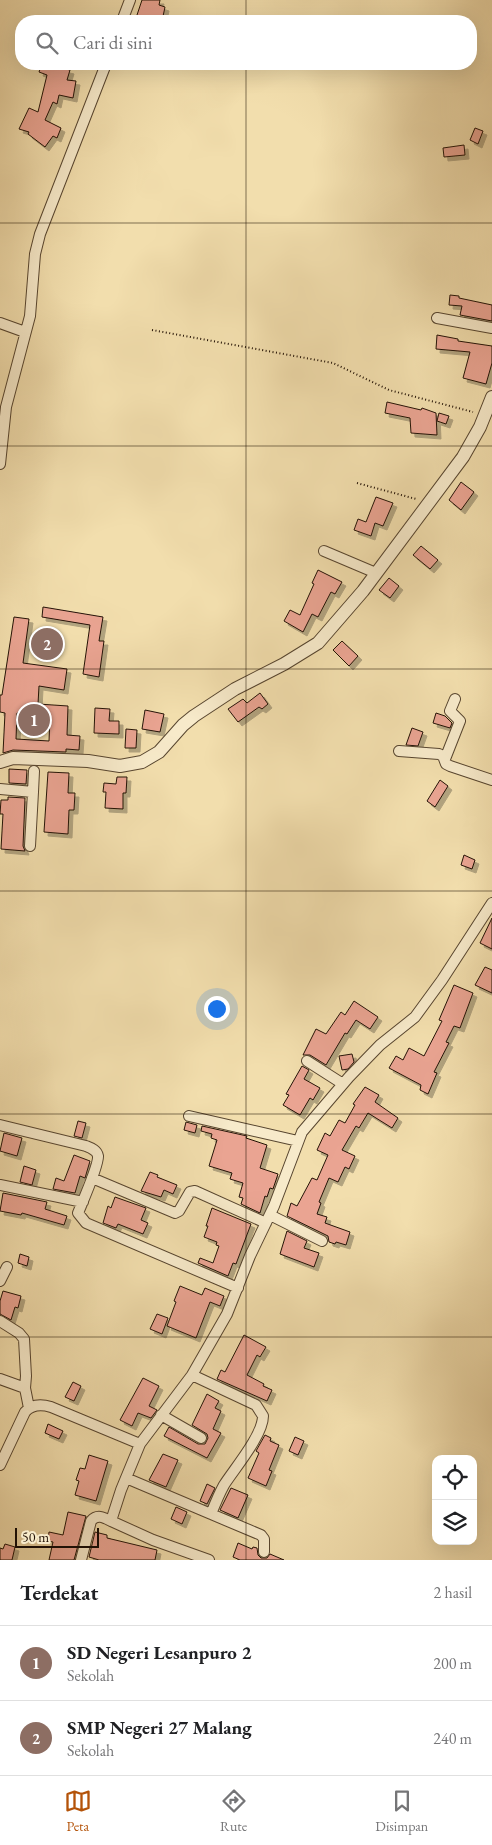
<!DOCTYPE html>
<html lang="id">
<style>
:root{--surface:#fff;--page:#f6f6f6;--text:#202124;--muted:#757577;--line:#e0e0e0;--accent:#b45309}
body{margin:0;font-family:"EB Garamond",serif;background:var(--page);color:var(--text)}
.controls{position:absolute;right:15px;bottom:15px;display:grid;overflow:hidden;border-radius:10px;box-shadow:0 5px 20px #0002}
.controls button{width:45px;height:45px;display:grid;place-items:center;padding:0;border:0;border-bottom:1px solid var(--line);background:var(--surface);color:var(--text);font:25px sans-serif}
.scale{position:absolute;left:15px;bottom:12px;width:84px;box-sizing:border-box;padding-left:5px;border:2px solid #231205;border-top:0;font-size:14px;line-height:18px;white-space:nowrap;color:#231205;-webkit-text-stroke:4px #f7eaca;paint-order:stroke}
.you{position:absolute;left:216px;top:1008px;width:18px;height:18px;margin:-12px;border:4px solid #fff;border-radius:50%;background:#1a73e8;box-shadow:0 0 0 8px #1a73e833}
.badge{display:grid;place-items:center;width:32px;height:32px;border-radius:50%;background:var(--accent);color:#fff;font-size:16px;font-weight:700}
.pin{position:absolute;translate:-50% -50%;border:2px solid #fff;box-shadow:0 1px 5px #0006}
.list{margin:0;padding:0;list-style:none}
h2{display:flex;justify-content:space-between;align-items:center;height:65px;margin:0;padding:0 20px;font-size:21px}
h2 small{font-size:16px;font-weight:400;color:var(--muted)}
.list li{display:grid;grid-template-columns:32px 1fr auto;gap:15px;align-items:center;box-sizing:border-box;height:75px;padding:0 20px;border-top:1px solid var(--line)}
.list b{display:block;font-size:19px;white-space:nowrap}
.list p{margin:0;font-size:16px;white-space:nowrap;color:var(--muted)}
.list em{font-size:16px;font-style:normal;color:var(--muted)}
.icon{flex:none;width:28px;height:28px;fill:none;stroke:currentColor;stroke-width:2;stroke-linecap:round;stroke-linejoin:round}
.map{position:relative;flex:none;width:492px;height:1560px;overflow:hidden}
.search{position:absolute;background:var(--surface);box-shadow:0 5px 20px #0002;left:15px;right:15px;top:15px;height:55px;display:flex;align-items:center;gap:12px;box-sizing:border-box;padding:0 18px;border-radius:20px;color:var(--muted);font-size:19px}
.sheet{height:215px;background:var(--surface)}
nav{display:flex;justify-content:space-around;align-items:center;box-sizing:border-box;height:70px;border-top:1px solid var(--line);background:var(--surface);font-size:14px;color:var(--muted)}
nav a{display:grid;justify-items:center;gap:2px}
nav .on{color:var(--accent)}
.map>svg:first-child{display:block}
</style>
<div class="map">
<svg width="492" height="1560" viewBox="0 0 492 1560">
<defs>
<filter id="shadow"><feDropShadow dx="4" dy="4" stdDeviation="0" flood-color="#0004"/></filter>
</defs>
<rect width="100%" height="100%" fill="#f2dead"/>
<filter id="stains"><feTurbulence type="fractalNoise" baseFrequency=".004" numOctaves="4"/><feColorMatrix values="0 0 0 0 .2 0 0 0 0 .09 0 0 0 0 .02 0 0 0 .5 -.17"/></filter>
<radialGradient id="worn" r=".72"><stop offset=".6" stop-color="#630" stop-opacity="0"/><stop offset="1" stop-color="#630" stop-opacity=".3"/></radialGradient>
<!-- building -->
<path fill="#eaa492" stroke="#231205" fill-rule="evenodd" filter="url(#shadow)" d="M142 0H160L159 5 165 7 162 21H135Z
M42 64H55L54 66 70 70 67 80 76 81 73 98 59 95 57 104 53 102 45 120 61 128 57 138 53 136 45 147 28 134 29 132 19 129 29 108 38 112 47 75 39 72Z
M475 128 483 131 478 144 470 140Z
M464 145 465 155 444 157 443 148Z
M450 295 459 296V298L492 305V321L460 315 462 306 449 305Z
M437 335 458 339V341L492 346V363L486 384 463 378 470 352 436 349Z
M387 402 421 410 422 408 436 413 437 435 411 433 410 418 385 413Z
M439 413 449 416 446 424 437 421Z
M461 482 474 492 461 510 449 500Z
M376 497 393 503 383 526 375 523 371 536 354 530 358 519 366 522Z
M421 546 438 560 430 569 413 555Z
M318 570 342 582 335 594 331 592 318 617 312 614 303 632 284 621 290 610 300 615 314 584 312 583Z
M389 578 399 586 390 598 379 590Z
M43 607 103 617 99 641H104L99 677 83 674 90 625 42 617Z
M14 617 29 619 23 663 67 669 64 690 39 686 38 704 68 706 67 735 80 736 79 750 66 749V752L13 750 3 753 5 713 0 712V695H2ZM17 713 50 715 49 741 16 739Z
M342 641 358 656 349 666 333 650Z
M260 693 268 704 262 709 259 707 238 722 228 709 243 699 247 703Z
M95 708 110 709 109 721H119V734L94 733Z
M145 710 164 714 160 732 142 729Z
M436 713 445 716 452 723 450 728 433 723Z
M412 728 423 732 418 746 406 745Z
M126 729 137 730 136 748H125Z
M9 769 27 770 26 784 9 783Z
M48 772 69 773 68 793H75L74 810H69L68 834 44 832Z
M117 777H127L126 793H123V809L105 808 106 792H103L104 783 116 784Z
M440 780 448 786 435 807 427 801Z
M8 797 25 798 23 846 25 851 1 849 3 814H0L1 800H8Z
M464 855 475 860 472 869 461 865Z
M492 918V949L480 943Z
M485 967 492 970V993L475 985Z
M454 985 473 993 460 1028 454 1026 446 1042 449 1043 434 1072 437 1073 428 1094 420 1090 421 1085 389 1068 396 1056 403 1060 409 1048 424 1056 442 1021 439 1020Z
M354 1001 378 1017 370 1029 356 1020 347 1034 345 1033 326 1065 310 1055H303L316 1029 326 1034 341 1012 345 1015Z
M352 1054 354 1062 348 1069 342 1070 339 1056Z
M302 1066 309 1070 304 1079 320 1088 313 1100 310 1098 300 1115 283 1105 289 1095 286 1094Z
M365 1087 379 1095 375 1102 398 1118 392 1128 368 1113 359 1128 356 1126 342 1150 355 1156 349 1169 345 1167 338 1182 329 1178 319 1202 321 1203 317 1214 327 1217 325 1223 350 1232 346 1245 336 1242 335 1244 329 1242 328 1236 287 1216 291 1203 297 1206 312 1178 317 1180 328 1155 317 1150 325 1133 330 1136 339 1120 345 1123 355 1105 353 1104Z
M78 1121 86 1123 82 1138 74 1136Z
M186 1122 197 1125 195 1133 184 1130Z
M202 1126 247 1136 246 1138 267 1145 260 1168 278 1174 273 1189 270 1188 267 1197 265 1196 260 1213 241 1204 243 1198 239 1197 243 1183 230 1179 232 1173 209 1166 217 1140 211 1138 212 1134 201 1131Z
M4 1133 22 1138 17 1156 0 1151Z
M74 1155 90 1161 85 1178 80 1176 75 1193 53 1189 56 1178 64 1181Z
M24 1166 36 1170 32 1185 20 1182Z
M150 1172 158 1175 157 1177 177 1185 173 1194 164 1190 161 1197 141 1191Z
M3 1193 47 1202 45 1209 67 1216 64 1225 22 1213 21 1215 0 1211Z
M115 1197 146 1208 141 1220 148 1223 143 1234 118 1224 116 1228 103 1223 108 1206 111 1208Z
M212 1208 251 1224 236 1264 233 1263 228 1276 198 1263 200 1258 213 1263 219 1246 216 1245 217 1242 204 1237 208 1226H206Z
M287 1231 307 1241 304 1248 319 1253 314 1267 280 1254Z
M20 1254 29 1257 27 1266 18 1263Z
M180 1286 202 1295 205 1288 224 1296 220 1306 210 1302 196 1338 167 1326 176 1302 174 1301Z
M3 1291 21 1296 18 1308 15 1307 11 1320 0 1314V1301Z
M157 1314 168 1318 162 1334 150 1329Z
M244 1335 266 1347 260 1357 257 1355 247 1375 264 1384 263 1386 272 1390 267 1401 217 1379 221 1370 225 1372Z
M143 1378 159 1386 149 1406 157 1410 151 1418 138 1413 132 1426 120 1420Z
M73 1382 81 1386 74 1401 65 1397Z
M207 1394 219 1401 215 1408 221 1411 213 1429 221 1433 207 1458 164 1436 169 1427 198 1444H205L208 1438 207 1434 192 1425Z
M48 1424 63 1431 59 1439 45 1433Z
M265 1435 271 1438 270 1441 279 1445 269 1470 272 1471 266 1486 248 1478 259 1453 256 1451Z
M295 1437 304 1441 298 1455 289 1451Z
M163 1454 178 1460 166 1487 149 1480Z
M89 1455 108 1461 96 1501 75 1495 79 1481 76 1480 80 1468 85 1469Z
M207 1484 215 1488 207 1504 200 1501Z
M231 1488 248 1495 238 1518 220 1510Z
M176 1507 187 1512 182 1524 171 1519Z
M68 1512 86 1516 74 1560H49L53 1542 48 1541 49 1532 63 1535Z
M95 1532 107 1535V1538L157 1550 155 1560H99L89 1557Z
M238 1543 252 1549 253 1547 257 1548 258 1555 261 1558H267L270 1554 284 1560H240L233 1557Z
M5 1544 15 1547 12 1560H0V1548L3 1549Z"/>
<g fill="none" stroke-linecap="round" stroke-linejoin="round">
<!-- minor casing -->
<g stroke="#57452f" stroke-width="12">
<path id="minor" d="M122 21 130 0
M437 318 492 328
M0 323 25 332
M0 464 6 407 30 316 35 254 40 234 106 64
M324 551 376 573
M399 751 439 754 443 756 446 764 450 766 492 780
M445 759 460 721 450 711 455 699
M0 789 33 792 30 846
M33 792 34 771
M307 1061 343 1084
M189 1116 298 1141
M0 1125 86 1146C91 1148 97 1150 98 1156 99 1165 82 1203 78 1213L86 1223 238 1288
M92 1178 175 1213 179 1211 190 1192 195 1191 266 1223
M0 1185 83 1202
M270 1215 322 1241
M0 1281 7 1267
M0 1321 19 1333 24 1339 26 1376 25 1388 29 1408
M0 1379 25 1388
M161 1415 201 1438
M0 1465 25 1412C32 1404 41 1404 51 1407L140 1444
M126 1478 211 1514C215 1504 219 1494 224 1485 235 1468 263 1435 263 1416L256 1405 192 1375
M211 1514 261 1535 264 1539V1552
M111 1521 153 1540 209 1560
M81 1560 91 1521C97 1514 103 1517 111 1521L121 1490 140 1444 192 1375 227 1314 250 1256 274 1206 302 1132 349 1077 380 1045 415 1017 442 980 492 903"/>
</g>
<!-- tertiary casing -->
<g stroke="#57452f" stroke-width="14">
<path id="tertiary" d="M0 762 13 758 88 761 120 766 142 762 159 752 183 725 194 716 235 689 284 664 318 643 363 591 463 457 480 427 492 397"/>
</g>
<!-- path -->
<path stroke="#231205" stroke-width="2" stroke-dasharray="1 2.5" stroke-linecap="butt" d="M152 330 333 363 389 390 473 412
M357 483 416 499"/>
<!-- minor -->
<use href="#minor" stroke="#f7eaca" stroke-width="10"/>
<!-- tertiary -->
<use href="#tertiary" stroke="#f7eaca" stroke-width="12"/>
</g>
<!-- grid -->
<path fill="none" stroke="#231205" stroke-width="1" stroke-opacity="0.55" d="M246 0V21M246 64V1560M0 223H492M0 446H492M0 669H492M0 891H492M0 1114H492M0 1337H492"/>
<rect width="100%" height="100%" filter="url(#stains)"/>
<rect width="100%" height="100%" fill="url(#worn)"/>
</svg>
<div class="controls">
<button><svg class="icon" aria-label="locate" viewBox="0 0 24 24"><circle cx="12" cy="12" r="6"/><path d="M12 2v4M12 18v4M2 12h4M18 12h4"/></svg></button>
<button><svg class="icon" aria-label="layers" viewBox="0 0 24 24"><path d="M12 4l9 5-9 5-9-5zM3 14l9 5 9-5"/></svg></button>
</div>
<div class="scale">50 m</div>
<div class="you"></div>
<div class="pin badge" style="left:34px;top:720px;background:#8d6e63">1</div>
<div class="pin badge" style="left:47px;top:644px;background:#8d6e63">2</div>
<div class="search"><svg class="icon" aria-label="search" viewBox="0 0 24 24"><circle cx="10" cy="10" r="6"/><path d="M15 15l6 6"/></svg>Cari di sini</div>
</div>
<section class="sheet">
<h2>Terdekat<small>2 hasil</small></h2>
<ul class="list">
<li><span class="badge" style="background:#8d6e63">1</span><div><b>SD Negeri Lesanpuro 2</b><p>Sekolah</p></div><em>200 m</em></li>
<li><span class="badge" style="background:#8d6e63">2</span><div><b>SMP Negeri 27 Malang</b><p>Sekolah</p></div><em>240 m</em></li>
</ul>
</section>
<nav>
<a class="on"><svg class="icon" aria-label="map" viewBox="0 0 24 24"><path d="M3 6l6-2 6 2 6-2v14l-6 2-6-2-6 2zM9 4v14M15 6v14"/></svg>Peta</a>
<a><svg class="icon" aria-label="directions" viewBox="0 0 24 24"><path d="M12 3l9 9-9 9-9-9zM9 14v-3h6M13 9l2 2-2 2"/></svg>Rute</a>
<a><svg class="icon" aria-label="saved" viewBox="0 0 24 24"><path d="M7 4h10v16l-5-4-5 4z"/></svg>Disimpan</a>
</nav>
